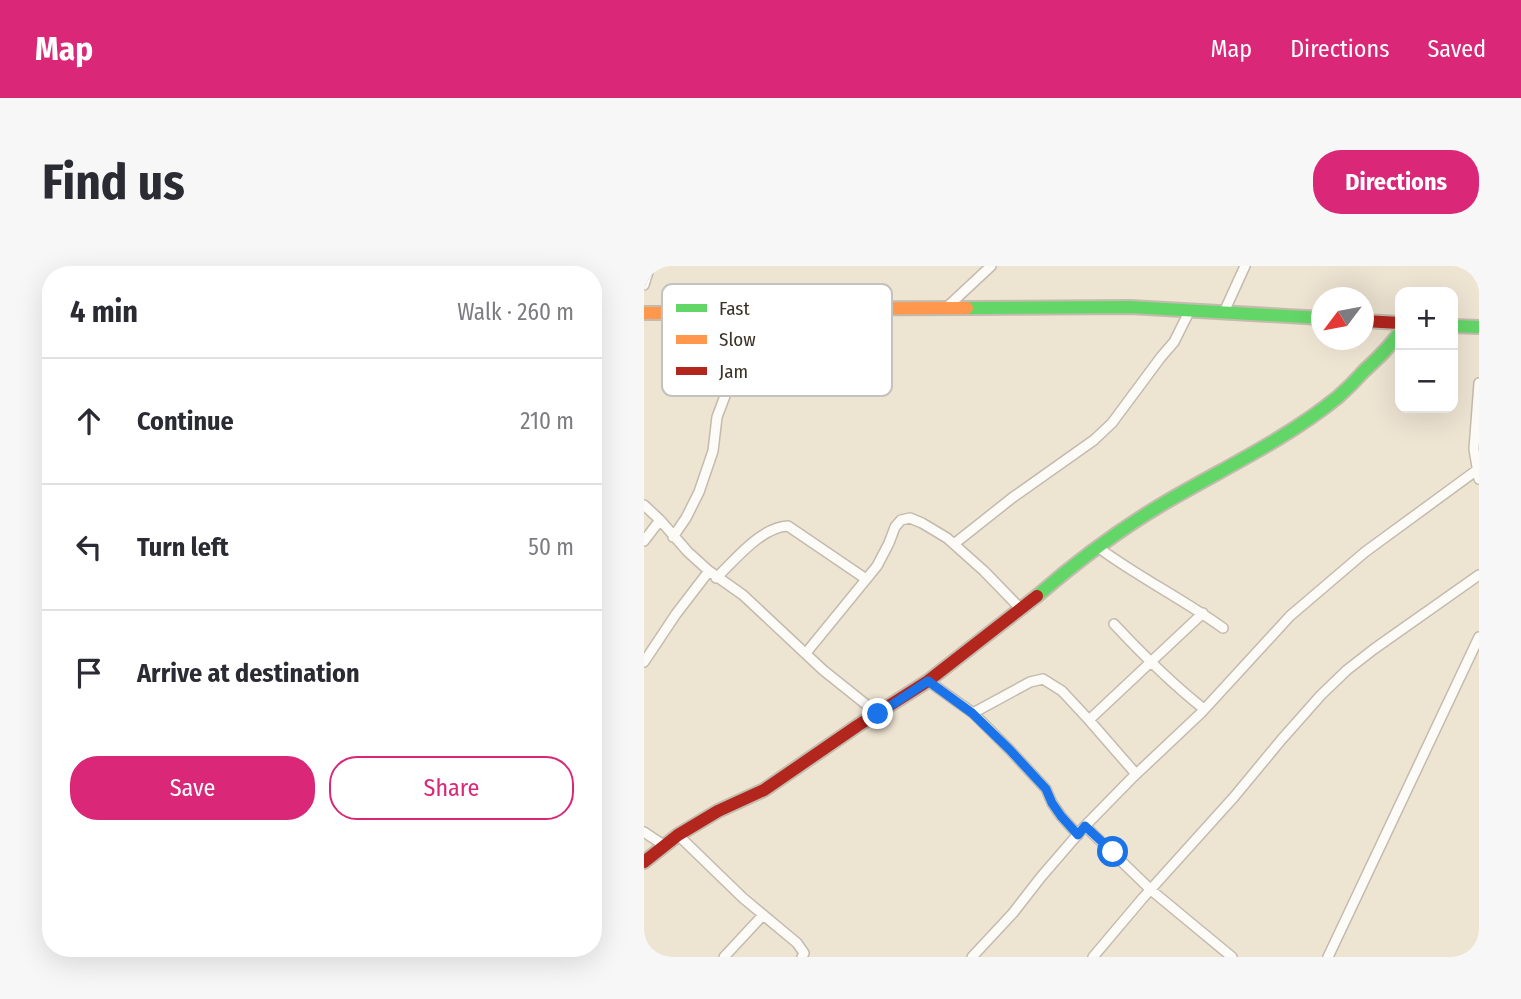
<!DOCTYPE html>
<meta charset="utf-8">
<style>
:root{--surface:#fff;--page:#f7f7f7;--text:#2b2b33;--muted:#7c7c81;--line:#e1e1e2;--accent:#db2777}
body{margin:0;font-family:"Fira Sans Condensed",sans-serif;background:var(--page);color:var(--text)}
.controls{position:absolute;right:21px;top:21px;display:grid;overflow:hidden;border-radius:14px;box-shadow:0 7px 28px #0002}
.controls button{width:63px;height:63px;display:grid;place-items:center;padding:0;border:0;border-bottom:2px solid var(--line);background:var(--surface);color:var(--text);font:35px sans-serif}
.compass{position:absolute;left:667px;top:21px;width:63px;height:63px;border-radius:50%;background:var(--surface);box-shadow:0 7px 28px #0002;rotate:238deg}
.stop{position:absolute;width:21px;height:21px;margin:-16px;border:5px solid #1a73e8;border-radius:50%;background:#fff}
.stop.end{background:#1a73e8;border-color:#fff;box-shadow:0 2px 7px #0008}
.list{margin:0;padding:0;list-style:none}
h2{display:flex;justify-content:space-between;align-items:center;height:91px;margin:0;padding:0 28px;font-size:30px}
h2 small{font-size:23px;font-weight:400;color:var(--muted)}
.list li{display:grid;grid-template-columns:46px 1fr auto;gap:21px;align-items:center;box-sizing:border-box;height:126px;padding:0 28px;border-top:2px solid var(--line)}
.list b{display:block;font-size:26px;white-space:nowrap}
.list em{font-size:23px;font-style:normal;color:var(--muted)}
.actions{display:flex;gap:14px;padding:21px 28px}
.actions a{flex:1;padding:16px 0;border:2px solid var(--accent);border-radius:28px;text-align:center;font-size:24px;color:var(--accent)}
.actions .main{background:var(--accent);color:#fff}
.icon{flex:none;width:38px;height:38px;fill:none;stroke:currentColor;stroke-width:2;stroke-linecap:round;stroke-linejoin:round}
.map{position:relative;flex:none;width:835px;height:691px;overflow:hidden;border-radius:28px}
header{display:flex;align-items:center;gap:42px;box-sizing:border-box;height:98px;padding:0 35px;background:var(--accent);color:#fff}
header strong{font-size:33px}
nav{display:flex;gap:38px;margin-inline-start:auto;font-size:24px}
.intro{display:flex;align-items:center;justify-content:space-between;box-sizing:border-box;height:168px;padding:0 42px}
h1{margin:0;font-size:49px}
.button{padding:18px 32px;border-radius:28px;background:var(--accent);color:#fff;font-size:24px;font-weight:700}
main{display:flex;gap:42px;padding:0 42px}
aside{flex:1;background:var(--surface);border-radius:28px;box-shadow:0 7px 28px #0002}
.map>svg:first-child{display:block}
</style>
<header>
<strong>Map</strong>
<nav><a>Map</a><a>Directions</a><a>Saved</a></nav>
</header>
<div class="intro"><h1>Find us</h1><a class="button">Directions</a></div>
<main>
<aside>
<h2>4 min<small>Walk · 260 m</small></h2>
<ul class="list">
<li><svg class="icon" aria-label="ahead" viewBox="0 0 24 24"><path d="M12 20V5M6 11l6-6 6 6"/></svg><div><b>Continue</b></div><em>210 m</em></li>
<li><svg class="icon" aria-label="left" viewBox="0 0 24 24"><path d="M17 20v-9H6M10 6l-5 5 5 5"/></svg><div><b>Turn left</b></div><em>50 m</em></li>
<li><svg class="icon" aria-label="arrive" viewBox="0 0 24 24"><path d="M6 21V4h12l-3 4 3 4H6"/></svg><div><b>Arrive at destination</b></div></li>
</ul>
<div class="actions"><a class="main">Save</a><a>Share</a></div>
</aside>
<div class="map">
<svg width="835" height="691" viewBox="0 0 835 691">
<rect width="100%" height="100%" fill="#eee4d2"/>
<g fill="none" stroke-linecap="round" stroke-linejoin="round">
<!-- street casing -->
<g stroke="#c3bbad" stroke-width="12">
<path id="street" d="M0 19 6 0
M302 42 347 0
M580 46 601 0
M835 117 830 183 835 213
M0 239 16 254 44 286 65 305 99 329 179 404 234 448
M29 271 42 252 55 226 69 185 73 151 114 43
M0 275 16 254
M310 278 368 232 450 174 468 157 517 91 530 76 546 44
M455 282C494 311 539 333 579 362
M72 312C91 294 117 261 144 260L222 313
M470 358C498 388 527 417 560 443
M162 387 233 300 245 277 251 261 257 254 266 252 278 257 303 272 340 305 377 343
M0 396 32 348 65 305
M284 415 329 447 365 483 402 523 408 537 417 550 434 569
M329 447 386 416 399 413 418 425 445 454 492 508
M445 454 559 347
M441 560 507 624 588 691
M0 566 21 580
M34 569 99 632 153 677 160 687 158 691
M80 691 119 649
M328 691 369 647 397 611 441 560 487 513 557 447 646 350 721 286 833 204
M449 691 498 633 590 531 638 473 677 429 703 404 730 383 835 309
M684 691 835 371"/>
</g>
<!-- fast casing -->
<g stroke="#c3bbad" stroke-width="16">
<path id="fast" d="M323 42 486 41 678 52
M809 60 835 61
M393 330C433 295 476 263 522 236 580 202 641 174 694 131 703 123 712 114 720 105 733 93 746 81 756 66"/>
</g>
<!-- slow casing -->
<g stroke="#c3bbad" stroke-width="16">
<path id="slow" d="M0 47H42L86 43 323 42"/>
</g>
<!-- jam casing -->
<g stroke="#c3bbad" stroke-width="16">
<path id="jam" d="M720 55 756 57
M0 596 34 569 74 545 120 524 213 460 284 415 393 330"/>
</g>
<!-- street -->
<use href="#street" stroke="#fcfbf8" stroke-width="9"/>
<!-- fast -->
<use href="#fast" stroke="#63d668" stroke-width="12"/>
<!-- slow -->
<use href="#slow" stroke="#ff974d" stroke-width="12"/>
<!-- jam -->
<use href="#jam" stroke="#b3261e" stroke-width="12"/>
</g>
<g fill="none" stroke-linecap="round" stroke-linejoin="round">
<!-- route -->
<path stroke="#1a73e8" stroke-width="9" d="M234 448 284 415 328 447 365 483 402 523 408 537 417 550 434 569 441 560 469 586"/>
</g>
<!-- legend -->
<rect x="18" y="18" width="230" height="112" rx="10" fill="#fff" stroke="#c4c2be" stroke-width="2"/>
<rect x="32" y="38" width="31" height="8" fill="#63d668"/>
<rect x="32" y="69" width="31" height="9" fill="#ff974d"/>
<rect x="32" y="101" width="31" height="8" fill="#b3261e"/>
<g font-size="19" fill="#3a3326">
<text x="75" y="49">Fast</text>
<text x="75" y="80">Slow</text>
<text x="75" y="112">Jam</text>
</g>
</svg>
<div class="controls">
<button>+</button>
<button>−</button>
</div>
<svg class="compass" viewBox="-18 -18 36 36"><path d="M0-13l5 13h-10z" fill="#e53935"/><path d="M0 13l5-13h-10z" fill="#7c7c81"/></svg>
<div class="stop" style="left:469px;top:586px"></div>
<div class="stop end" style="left:234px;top:448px"></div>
</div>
</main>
